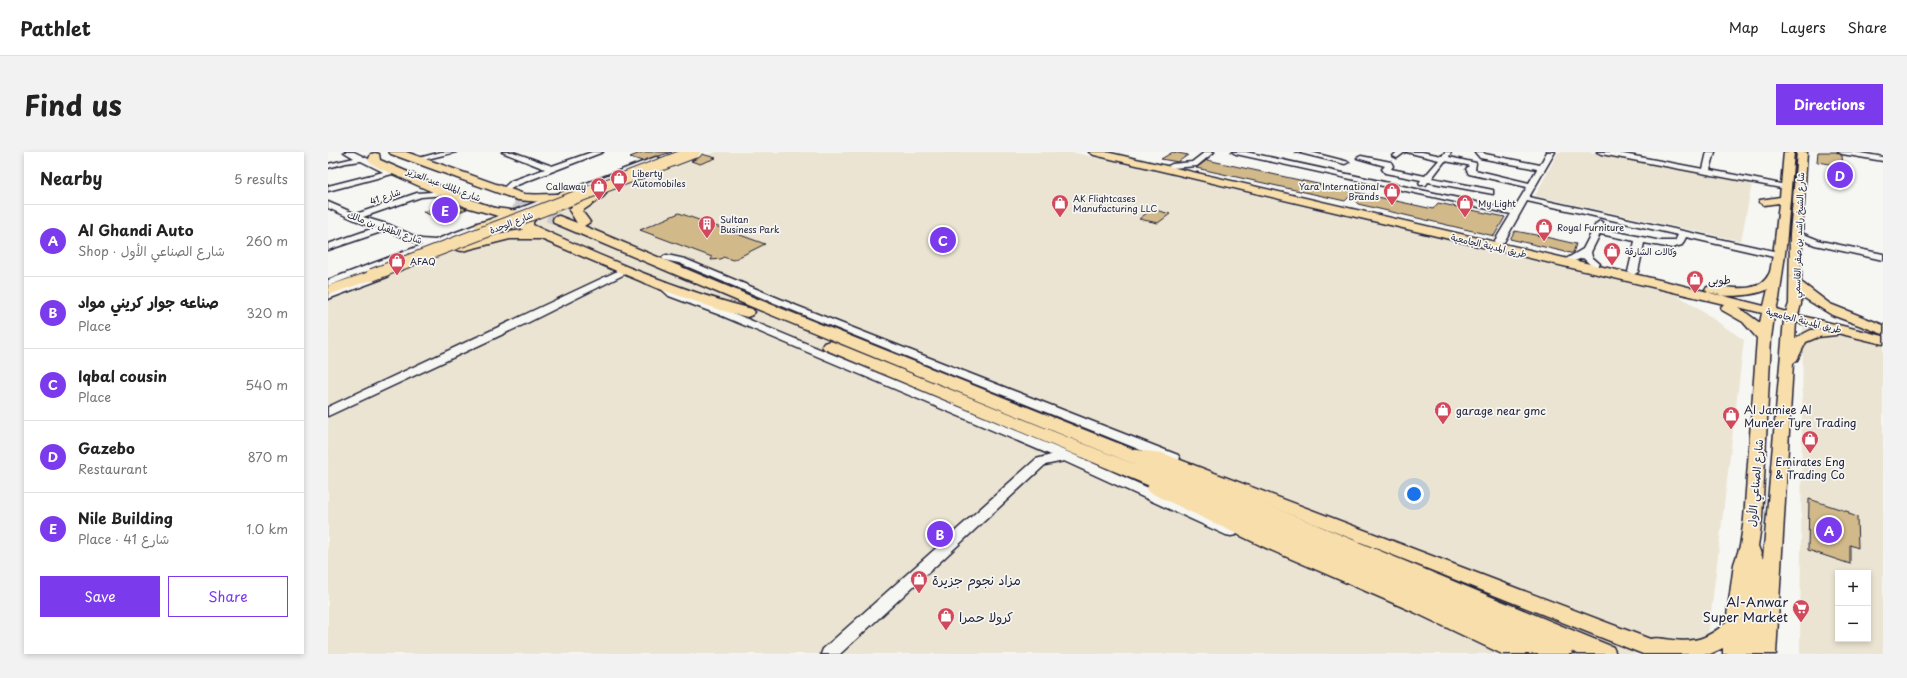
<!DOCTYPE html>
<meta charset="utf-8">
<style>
:root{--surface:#fff;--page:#f2f2f2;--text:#222;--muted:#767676;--line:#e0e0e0;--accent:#7c3aed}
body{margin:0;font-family:"Playpen Sans","Playpen Sans Arabic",sans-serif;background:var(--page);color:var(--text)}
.controls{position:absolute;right:12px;bottom:12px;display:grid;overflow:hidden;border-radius:0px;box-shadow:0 2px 6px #0003}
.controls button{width:36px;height:36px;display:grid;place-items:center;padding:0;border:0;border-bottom:1px solid var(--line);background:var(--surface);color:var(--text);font:20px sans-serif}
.you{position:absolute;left:1086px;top:342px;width:14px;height:14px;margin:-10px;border:3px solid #fff;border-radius:50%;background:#1a73e8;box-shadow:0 0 0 6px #1a73e833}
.badge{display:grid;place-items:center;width:26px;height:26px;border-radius:50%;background:var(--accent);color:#fff;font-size:13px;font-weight:700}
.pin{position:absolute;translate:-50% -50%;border:2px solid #fff;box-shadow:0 1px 4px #0006}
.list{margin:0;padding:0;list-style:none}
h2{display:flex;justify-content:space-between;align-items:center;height:52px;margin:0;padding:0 16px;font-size:17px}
h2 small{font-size:13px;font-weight:400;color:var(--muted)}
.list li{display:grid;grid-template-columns:26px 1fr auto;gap:12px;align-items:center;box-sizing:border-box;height:72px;padding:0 16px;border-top:1px solid var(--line)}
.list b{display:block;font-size:15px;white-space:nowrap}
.list p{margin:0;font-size:13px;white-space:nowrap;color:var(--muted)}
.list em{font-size:13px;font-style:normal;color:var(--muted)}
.actions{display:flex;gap:8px;padding:12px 16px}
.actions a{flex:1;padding:9px 0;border:1px solid var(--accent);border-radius:0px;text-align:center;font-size:14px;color:var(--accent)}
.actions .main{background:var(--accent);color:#fff}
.map{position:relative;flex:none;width:1555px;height:502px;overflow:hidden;border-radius:0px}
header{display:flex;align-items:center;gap:24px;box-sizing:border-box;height:56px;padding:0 20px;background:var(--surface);border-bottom:1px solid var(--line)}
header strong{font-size:19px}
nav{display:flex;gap:22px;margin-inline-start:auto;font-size:14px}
.intro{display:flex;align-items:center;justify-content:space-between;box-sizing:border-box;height:96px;padding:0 24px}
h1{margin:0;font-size:28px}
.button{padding:10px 18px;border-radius:0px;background:var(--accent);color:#fff;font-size:14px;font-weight:700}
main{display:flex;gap:24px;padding:0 24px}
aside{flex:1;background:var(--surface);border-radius:0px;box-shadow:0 2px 6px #0003}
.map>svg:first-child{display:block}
</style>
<header>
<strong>Pathlet</strong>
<nav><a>Map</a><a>Layers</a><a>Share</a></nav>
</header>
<div class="intro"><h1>Find us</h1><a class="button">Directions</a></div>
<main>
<aside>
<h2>Nearby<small>5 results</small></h2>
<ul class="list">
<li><span class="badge">A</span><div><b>Al Ghandi Auto</b><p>Shop · شارع الصناعي الأول</p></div><em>260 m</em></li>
<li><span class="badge">B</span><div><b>صناعه جوار كريني مواد</b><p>Place</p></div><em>320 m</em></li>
<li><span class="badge">C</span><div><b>Iqbal cousin</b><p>Place</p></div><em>540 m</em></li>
<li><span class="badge">D</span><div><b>Gazebo</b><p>Restaurant</p></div><em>870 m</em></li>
<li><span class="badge">E</span><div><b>Nile Building</b><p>Place · شارع 41</p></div><em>1.0 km</em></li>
</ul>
<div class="actions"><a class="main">Save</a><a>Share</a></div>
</aside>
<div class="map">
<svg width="1555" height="502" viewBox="0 0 1555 502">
<rect width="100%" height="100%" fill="#f6f6f2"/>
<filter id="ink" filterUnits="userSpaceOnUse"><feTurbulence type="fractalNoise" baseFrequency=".025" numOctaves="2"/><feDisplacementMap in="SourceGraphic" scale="8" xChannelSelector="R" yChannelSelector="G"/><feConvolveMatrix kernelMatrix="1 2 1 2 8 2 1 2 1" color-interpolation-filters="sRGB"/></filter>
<g filter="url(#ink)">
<!-- built -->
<path fill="#ebe4d2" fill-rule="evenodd" d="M388 0H744L1350 143 1416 188 1378 502H0V146Z
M1230 0H1262L1424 31 1413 89 1207 44Z
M1475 171 1555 190V502H1472ZM1510 421H1540V487H1510Z"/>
<!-- building -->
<path fill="#d2b989" stroke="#22223b" d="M315 0H344L314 9 302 5Z
M845 0 860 3 850 10 833 7Z
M1490 0H1509L1514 4 1515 14 1489 10Z
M374 2 388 6 372 12 363 9 372 5Z
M879 8 1105 57 1110 51 1177 65 1166 84 1030 52 1022 44 1017 49 868 16Z
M122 51 139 57 113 67 95 60Z
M824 57 842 62 830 71 811 67Z
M351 61 368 67 437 92 405 108 395 105 393 107 383 108 384 105 312 78Z
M1187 79 1213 84 1248 92 1245 101H1242L1182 87Z
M1481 347 1521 360V362L1529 365 1530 396 1522 393V412L1480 398Z"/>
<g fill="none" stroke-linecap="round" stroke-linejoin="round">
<!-- highway-tunnel -->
<path stroke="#cccccd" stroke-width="12" stroke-dasharray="12 6" stroke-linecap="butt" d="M186 51 231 68"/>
<!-- minor casing -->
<g stroke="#22223b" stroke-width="3">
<path id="minor" d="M16 0H26L59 16V19H64L68 21 0 39V34L55 20 33 9 18 11 0 16V12L26 6Z
M113 0H128L95 8 91 6Z
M174 0H185L224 14 264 0H275L189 33 176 41 172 39 183 29 217 17Z
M877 0H886L869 14 844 16 840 14 844 12 864 10Z
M904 0H918L1185 58 1199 35 1141 22 1138 17 1141 14 1139 13 1117 9 1104 26 1165 38V42L1100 30 1098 33H1092L1091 31 1093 28 1057 21 1054 17 1057 14 1029 6 1033 4 1063 10 1065 14 1063 17 1097 24 1111 8 1078 0H1094L1114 4 1117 0H1123L1121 5 1148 11 1147 18 1201 31 1209 17 1152 6 1147 0H1155L1157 2 1212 13 1219 0H1227L1201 45 1450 100 1455 103 1450 106 1358 85 1354 93 1344 96 1316 91 1310 120 1305 123 1300 120 1307 89 1272 82 1263 100 1264 105 1272 112 1270 114H1264L1255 106 1243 110 1238 107 1255 97 1268 72 1272 69 1276 72 1274 77 1333 89H1347L1350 83 1199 49 1176 90 1171 93 1166 90 1183 62 908 2Z
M968 0H982L1021 10 1017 12Z
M1069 0H1077L1069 6 1065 4Z
M1269 0H1285L1375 17 1379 0H1387L1382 18 1458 33 1462 35 1458 37 1273 2Z
M1510 0H1527L1555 5V9L1514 2Z
M328 5 335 7 0 134V128L94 93 59 78 0 98V92L49 75 38 73 0 56V50L28 62 89 41 118 39V43L93 45 35 65 62 73 93 87 107 88Z
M1468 79 1493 89 1555 102V108L1487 93 1465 84V80Z
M339 103 357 107 469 154 850 303 852 306 850 309H840C677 243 513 180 351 111L336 108 334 106 336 104Z
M298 115 303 118 301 120 201 170 0 264V255Z
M56 120 61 123 59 125 0 147V141Z
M334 130 349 140 400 159 742 301 908 375 910 379 908 383 903 384 898 383 736 309 717 313 512 502H493L495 497 708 307 723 303 392 163 341 144 329 133Z"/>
</g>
<!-- major casing -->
<g stroke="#22223b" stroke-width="3">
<path id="major" d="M761 0H778L1340 130 1436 154 1440 137C1429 144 1384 148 1377 137 1384 126 1427 150 1441 122 1443 119 1443 113 1444 109 1447 90 1449 71 1451 51L1436 53 1431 50 1432 48 1452 45 1456 0H1466L1458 94 1451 147 1448 157 1458 160 1461 152 1462 82 1469 0H1479L1474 82 1473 130 1502 152 1555 173V182L1504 163 1473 144V152L1470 163 1555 184V192L1509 181 1508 183 1490 185 1478 190 1469 208 1465 211 1448 502H1395V496L1382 502H1315L911 342 826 310 795 306 793 302 795 298 801 297 834 301 1322 487C1329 485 1337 487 1344 488 1369 491 1379 486 1398 471L1406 412 1412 394 1416 367 1429 186 1415 170 1394 158 1393 155 1396 152 766 3ZM1410 155 1434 161 1432 171ZM1446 164 1456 167 1435 407 1430 394 1434 367 1443 186ZM1468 170 1494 177 1483 178 1467 186Z
M827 330 948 385 1100 450 1201 496 1204 502H1174L1086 460 936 395 821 340 819 336 821 332Z"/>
</g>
<!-- highway casing -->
<g stroke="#22223b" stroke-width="3">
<path id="highway" d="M61 0H78L196 42C207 43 217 42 228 42 234 42 237 38 243 39L245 42 243 45 214 60 205 70V73C276 106 349 138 424 157L427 160 424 163 419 165 392 158 329 136 213 87H182L134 99 129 98 127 95 129 92 173 81 195 78 192 75V69L206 54 213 50 190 48 63 2Z
M47 1 51 2 52 8 147 49 167 56 190 59 191 62 186 65V70L154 78 149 77 147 74 149 71 174 65 138 55 51 16 40 9 43 2Z
M272 37 278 41 276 44 254 59 262 70 256 74 427 146 807 298 1285 495 1288 502H1250L1243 499 1244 502H1206L836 340 496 197 494 194 496 191 502 189 508 191 813 315 417 152 226 71 225 68 226 65 231 64 249 71 241 58C247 49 261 40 272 37Z
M44 119 49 120 51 123 49 126 0 143V134Z"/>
</g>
<!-- minor -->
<use href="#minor" fill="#f6f6f2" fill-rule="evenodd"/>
<!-- major -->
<use href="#major" fill="#f8deab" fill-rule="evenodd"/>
<!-- highway -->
<use href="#highway" fill="#f8deab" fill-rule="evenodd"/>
<!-- highway-bridge casing -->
<g stroke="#22223b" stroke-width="14" stroke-linecap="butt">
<path id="highway-bridge" d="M44 123 366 0"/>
</g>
<!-- highway-bridge -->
<use href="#highway-bridge" stroke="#f8deab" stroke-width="12"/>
</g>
</g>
<!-- icons -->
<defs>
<g id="shop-pin" transform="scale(0.9)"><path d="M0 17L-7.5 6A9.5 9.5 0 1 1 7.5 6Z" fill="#d1495b" stroke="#f6f6f2"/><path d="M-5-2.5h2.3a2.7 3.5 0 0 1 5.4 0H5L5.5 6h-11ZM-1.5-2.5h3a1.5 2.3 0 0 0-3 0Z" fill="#fff"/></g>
<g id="building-pin" transform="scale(0.9)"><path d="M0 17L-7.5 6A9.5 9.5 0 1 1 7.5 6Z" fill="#d1495b" stroke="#f6f6f2"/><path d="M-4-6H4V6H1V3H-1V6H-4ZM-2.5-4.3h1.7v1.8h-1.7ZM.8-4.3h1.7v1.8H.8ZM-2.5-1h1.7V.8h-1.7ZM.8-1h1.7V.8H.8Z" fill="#fff"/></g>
<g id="supermarket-pin" transform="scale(0.9)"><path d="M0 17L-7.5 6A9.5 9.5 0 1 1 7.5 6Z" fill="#d1495b" stroke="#f6f6f2"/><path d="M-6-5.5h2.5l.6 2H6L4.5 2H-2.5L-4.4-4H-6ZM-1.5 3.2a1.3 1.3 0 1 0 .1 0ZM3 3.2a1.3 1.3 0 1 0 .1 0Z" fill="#fff"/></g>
</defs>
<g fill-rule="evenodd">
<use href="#shop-pin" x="291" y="26"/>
<use href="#shop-pin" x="271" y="34"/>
<use href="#shop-pin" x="1064" y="39"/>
<use href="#shop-pin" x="732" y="51"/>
<use href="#shop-pin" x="1137" y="51"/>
<use href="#building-pin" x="379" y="72"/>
<use href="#shop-pin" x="1216" y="75"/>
<use href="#shop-pin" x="1284" y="99"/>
<use href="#shop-pin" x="69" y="109"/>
<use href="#shop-pin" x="1367" y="127"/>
<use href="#shop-pin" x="1115" y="258"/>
<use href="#shop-pin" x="1403" y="263"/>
<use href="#shop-pin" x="1482" y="287"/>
<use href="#shop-pin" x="591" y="427"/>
<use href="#supermarket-pin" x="1473" y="456"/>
<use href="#shop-pin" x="618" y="464"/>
</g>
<g text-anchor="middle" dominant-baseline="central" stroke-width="3.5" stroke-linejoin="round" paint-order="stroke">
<!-- far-poi labels -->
<g font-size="9" fill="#22223b" stroke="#f6f6f2" text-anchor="start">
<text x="304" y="21">Liberty<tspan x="304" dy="10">Automobiles</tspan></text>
<text x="258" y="34" text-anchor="end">Callaway</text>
<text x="1051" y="34" text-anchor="end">Yara International<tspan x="1051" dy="10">Brands</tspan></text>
<text x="745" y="46">AK Flightcases<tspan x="745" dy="10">Manufacturing LLC</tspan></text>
<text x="1150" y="51">My Light</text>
<text x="392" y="67">Sultan<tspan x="392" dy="10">Business Park</tspan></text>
<text x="1229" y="75">Royal Furniture</text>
<text x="1297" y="99">وكالات الشارقة</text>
<text x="82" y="109">AFAQ</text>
</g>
<!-- far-street labels -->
<g font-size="9" fill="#22223b" stroke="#f6f6f2">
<text transform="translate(116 32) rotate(21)">شارع الملك عبد العزيز</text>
<text transform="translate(57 44) rotate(-19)">شارع 41</text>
<text transform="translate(183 70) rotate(-21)">شارع الوحدة</text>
<text transform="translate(57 75) rotate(20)">شارع الطفيل بن مالك</text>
<text transform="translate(1470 83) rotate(-88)">شارع الشيخ راشد بن صقر القاسمي</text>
<text transform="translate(1161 93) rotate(13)">طريق المدينة الجامعية</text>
<text transform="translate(1476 168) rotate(14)">طريق المدينة الجامعية</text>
</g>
<!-- poi labels -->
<g font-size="11" fill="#22223b" stroke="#f6f6f2" text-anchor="start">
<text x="1380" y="127">طوبى</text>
<text x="1416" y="257">Al Jamiee Al<tspan x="1416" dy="13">Muneer Tyre Trading</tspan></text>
<text x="1128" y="258">garage near gmc</text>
<text x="1482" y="309" text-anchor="middle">Emirates Eng<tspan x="1482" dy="13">&amp; Trading Co</tspan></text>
</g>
<!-- street labels -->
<g font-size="11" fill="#22223b" stroke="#f6f6f2">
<text transform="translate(1427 331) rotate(-85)">شارع الصناعي الأول</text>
</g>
<!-- near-poi labels -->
<g font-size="13" fill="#22223b" stroke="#f6f6f2" text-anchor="start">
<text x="604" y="427">مزاد نجوم جزيرة</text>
<text x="1460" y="449" text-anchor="end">Al-Anwar<tspan x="1460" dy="15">Super Market</tspan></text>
<text x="631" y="464">كرولا حمرا</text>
</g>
</g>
</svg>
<div class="controls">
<button>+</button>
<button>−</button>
</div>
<div class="you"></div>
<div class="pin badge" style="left:1501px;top:378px">A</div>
<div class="pin badge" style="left:612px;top:382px">B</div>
<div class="pin badge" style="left:615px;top:88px">C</div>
<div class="pin badge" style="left:1512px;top:23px">D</div>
<div class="pin badge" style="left:117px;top:58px">E</div>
</div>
</main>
